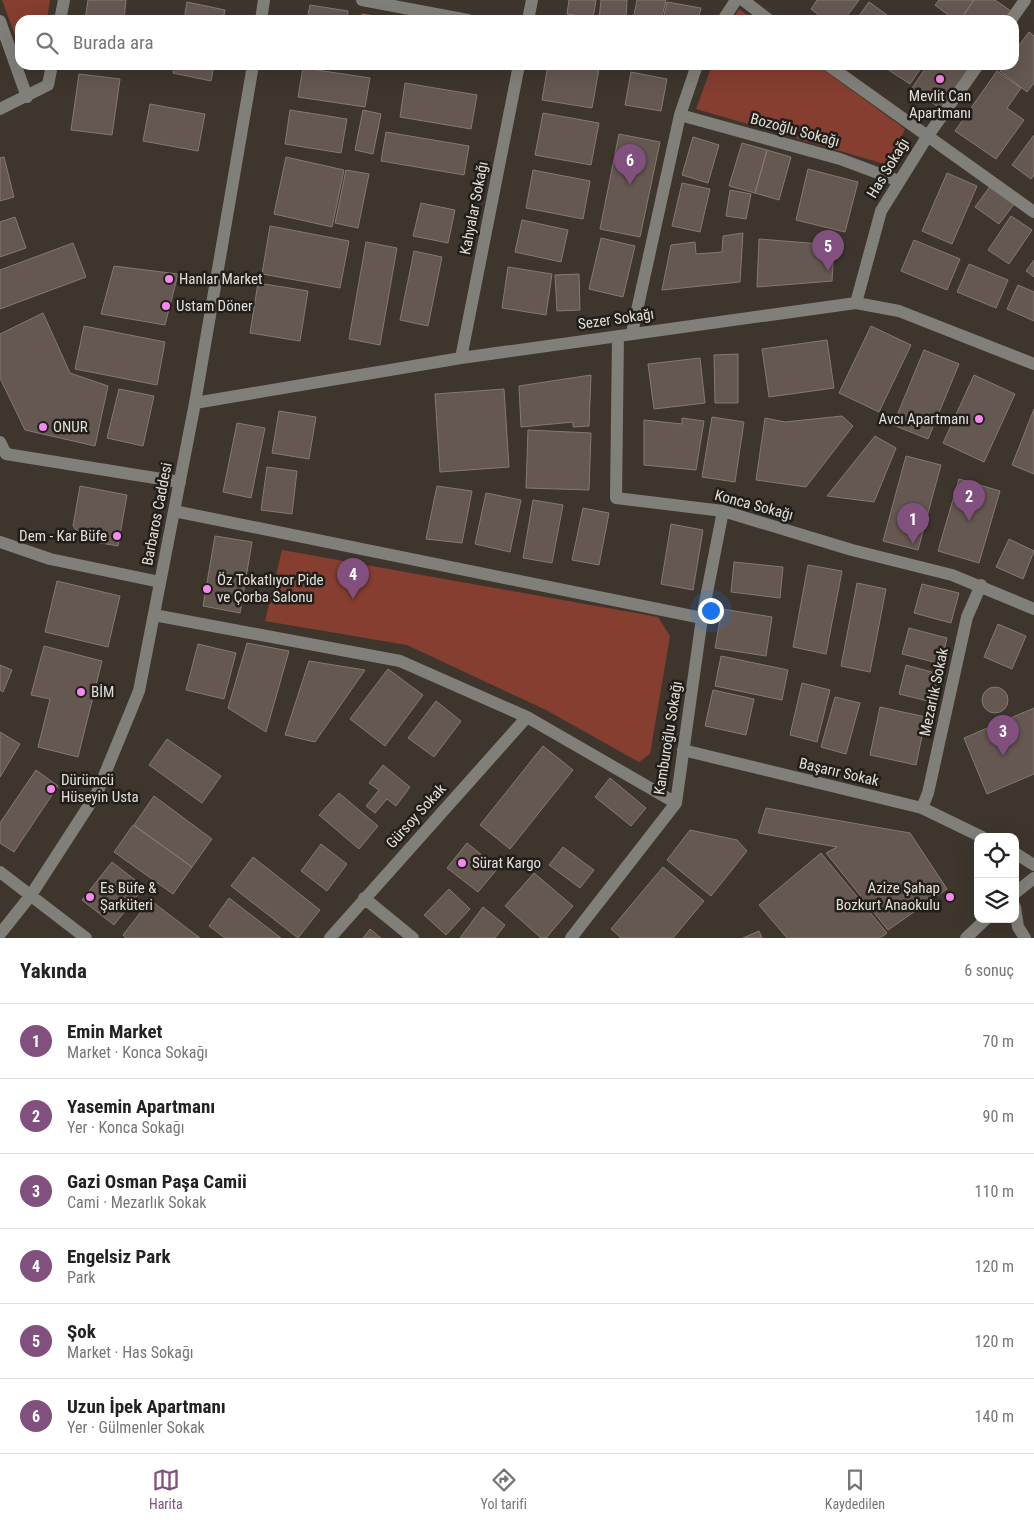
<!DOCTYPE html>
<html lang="tr">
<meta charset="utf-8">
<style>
:root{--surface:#fff;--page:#f2f2f2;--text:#222;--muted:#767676;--line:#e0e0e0;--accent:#81507e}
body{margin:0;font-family:"Roboto Condensed",sans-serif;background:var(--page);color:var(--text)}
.controls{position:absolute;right:15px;bottom:15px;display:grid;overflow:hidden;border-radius:10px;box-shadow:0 5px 20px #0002}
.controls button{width:45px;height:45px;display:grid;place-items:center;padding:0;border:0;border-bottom:1px solid var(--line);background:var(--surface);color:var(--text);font:25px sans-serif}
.you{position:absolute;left:710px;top:610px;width:18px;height:18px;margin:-12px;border:4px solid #fff;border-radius:50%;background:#1a73e8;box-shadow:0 0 0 8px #1a73e833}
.badge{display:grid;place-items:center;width:32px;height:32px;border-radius:50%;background:var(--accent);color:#fff;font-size:16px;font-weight:700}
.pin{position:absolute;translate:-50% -41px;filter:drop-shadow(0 1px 2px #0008)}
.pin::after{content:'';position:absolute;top:26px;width:18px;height:15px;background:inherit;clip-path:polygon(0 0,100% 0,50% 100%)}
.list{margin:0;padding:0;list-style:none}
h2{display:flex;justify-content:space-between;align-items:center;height:65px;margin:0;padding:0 20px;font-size:21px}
h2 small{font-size:16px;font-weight:400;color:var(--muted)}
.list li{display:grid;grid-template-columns:32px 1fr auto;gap:15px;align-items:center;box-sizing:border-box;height:75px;padding:0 20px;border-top:1px solid var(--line)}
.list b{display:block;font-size:19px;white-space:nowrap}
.list p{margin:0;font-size:16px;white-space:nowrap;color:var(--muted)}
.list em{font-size:16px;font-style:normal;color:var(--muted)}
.icon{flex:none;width:28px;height:28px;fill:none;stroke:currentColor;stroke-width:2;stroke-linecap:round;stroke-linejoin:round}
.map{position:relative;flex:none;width:1034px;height:938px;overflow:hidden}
.search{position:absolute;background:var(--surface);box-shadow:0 5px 20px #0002;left:15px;right:15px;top:15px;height:55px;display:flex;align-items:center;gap:12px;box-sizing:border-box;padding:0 18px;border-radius:15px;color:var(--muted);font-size:19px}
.sheet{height:515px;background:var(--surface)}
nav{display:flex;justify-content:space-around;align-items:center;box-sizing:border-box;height:70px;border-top:1px solid var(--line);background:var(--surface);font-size:14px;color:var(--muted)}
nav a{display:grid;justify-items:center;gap:2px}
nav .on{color:var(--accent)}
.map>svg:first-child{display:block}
</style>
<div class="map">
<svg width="1034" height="938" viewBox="0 0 1034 938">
<rect width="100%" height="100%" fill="#3e362d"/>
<!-- green -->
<path fill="#853e30" d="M2 0H50L47 20H20V49Z
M739 9 751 18 750 20H732Z
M712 65H817L905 129 888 165 696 109Z
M282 550 658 617 670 636 650 754 639 762 546 710 407 645 265 621Z"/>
<!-- building -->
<path fill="#645851" stroke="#857971" d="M88 0H126L124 20H85Z
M569 0H596L593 18 567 14Z
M601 0H627L626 20H599Z
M637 0H666L661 20H633Z
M817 0H859L844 20H825L811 9Z
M939 0H974L960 20H955L935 5Z
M974 0H995L1011 11 1004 20H960Z
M187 2 225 10 223 20H184Z
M667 2 701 8 698 20H663Z
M869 2 894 20H856Z
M310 5 348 11 347 20H307Z
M362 14 393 19 392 20H361Z
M1029 32 1034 36V83L1027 92 1000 71 1004 65H1014V52Z
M174 65H214L211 81 173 73Z
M459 65H484L483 69Z
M548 65H574L599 69 592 108 542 100Z
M890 65H923L910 84 887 69Z
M928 65H963L969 69 941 109 912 88Z
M303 68 370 78 365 107 298 97Z
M997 71 1021 88 1007 108 1024 120 996 159 955 131Z
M631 72 667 79 661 111 625 105Z
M79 74 120 79 112 135 71 130Z
M405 83 477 95 471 129 400 117Z
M150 104 205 114 198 151 143 141Z
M290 110 347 119 341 153 285 144Z
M363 110 381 114 373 154 355 150Z
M543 113 599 123 591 165 535 155Z
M386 132 469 146 464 175 381 161Z
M619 134 660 142 640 237 600 229Z
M1034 135V175L1031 179 1012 165Z
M693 137 719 145 708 183 682 175Z
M742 143 767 150 755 193 729 186Z
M767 150 791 157 779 200 755 193Z
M4 157 14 197 0 201V158Z
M286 157 344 170 332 227 274 214Z
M808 169 858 182 845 232 796 220Z
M346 170 369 174 358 228 335 223Z
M533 170 590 181 583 219 526 208Z
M947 173 977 186 952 244 922 231Z
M994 181 1018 199 999 224 975 207Z
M682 183 710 189 700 232 672 226Z
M730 190 751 194 746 219 726 216Z
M421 203 455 210 448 243 413 236Z
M1011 216 1032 230 1009 264 988 250Z
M15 217 26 248 0 257V222Z
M522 220 568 230 561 262 515 252Z
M270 226 349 241 340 288 262 274Z
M743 233 740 282 662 290 671 245 695 242 696 254 722 252 723 236Z
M601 238 635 246 623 297 589 289Z
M759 239 834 245 832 281 757 287Z
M914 240 960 259 947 290 901 271Z
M366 242 397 248 380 345 349 339Z
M73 243 86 277 0 309V270Z
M414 251 442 257 428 326 400 320Z
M1034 260V277L1026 271Z
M969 264 1008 280 996 308 957 292Z
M114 266 178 274 165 325 101 314Z
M508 267 552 274 546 315 502 308Z
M579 274 580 310 557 311 555 275Z
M258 283 308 291 300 341 250 333Z
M1018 285 1034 292V321L1007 309Z
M43 313 70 373 108 386 95 446 25 430 0 378V334Z
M84 326 165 342 157 385 75 369Z
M871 326 911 345 879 412 839 393Z
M827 340 834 388 769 397 762 349Z
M924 350 959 364 928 439 893 425Z
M738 354V403H715L714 355Z
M700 358 705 403 654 409 648 364Z
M591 375 589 426 573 427V422L521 427 519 386Z
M974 375 1015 394 984 462 943 443Z
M119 389 154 396 143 446 107 438Z
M504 389 509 467 440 472 435 394Z
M1034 409V474L1012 465Z
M279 411 316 417 309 459 272 453Z
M842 416 853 426 806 487 756 480 765 418 785 422Z
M712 417 744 422 735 482 702 477Z
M682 418 704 421 696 470 644 465V420L682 424Z
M237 423 265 428 251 498 223 492Z
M528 430 591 433 589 490 526 488Z
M875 436 896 448 874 502 827 496Z
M906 456 941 465 918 550 883 541Z
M267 467 297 471 292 514 261 510Z
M959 479 1000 491 979 563 938 551Z
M80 486 127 495 118 546 84 540 86 532 77 531 73 526Z
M437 486 472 491 462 543 426 539Z
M486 493 521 500 510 552 475 544Z
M533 500 563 505 552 563 523 558Z
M583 508 609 513 599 565 572 560Z
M671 524 703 530 693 590 661 584Z
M215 536 252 542 240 613 203 606Z
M1009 539 1034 551 1023 579 996 567Z
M734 562 783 567 780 598 731 592Z
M808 565 842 571 826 654 793 647Z
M57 581 120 596 108 647 45 632Z
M857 583 886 589 870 672 841 666Z
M922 584 959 593 951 623 914 613Z
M722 609 772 617 766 656 715 648Z
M998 624 1026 636 1012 669 984 657Z
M909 628 947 638 941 664 902 654Z
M247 643 289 651 266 732 228 708Z
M198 644 236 653 224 699 186 690Z
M44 646 102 661 78 757 38 747 50 699 31 695Z
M721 656 788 670 782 700 715 686Z
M309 661 365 670 315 742 285 735Z
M0 665 12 670 3 692 0 690Z
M906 665 939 674 932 702 899 694Z
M388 669 423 695 385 746 350 719Z
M802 683 830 690 817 742 790 735Z
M982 700a13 13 0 1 1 26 0a13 13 0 1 1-26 0Z
M713 690 754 699 746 735 705 726Z
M835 697 860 703 846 754 821 747Z
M436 701 461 721 434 757 408 738Z
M880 707 926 717 916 765 870 755Z
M1034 708V774L987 794 964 738Z
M0 732 20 744 0 777Z
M167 739 221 776 202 803 149 765Z
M543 746 573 770 510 849 480 825Z
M383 765 410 787 396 806 387 799 375 813 366 806 379 790 369 783Z
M36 770 58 786 14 852 0 843V823Z
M610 778 646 808 631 826 595 797Z
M339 793 378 826 359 849 319 815Z
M154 796 212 839 192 867 134 825Z
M766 808 910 833 947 889 888 930 826 853 837 847 758 833Z
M133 825 192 867 173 894 114 852Z
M690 830 737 840 747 851 711 896 667 860Z
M467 843 498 868 478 892 447 868Z
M321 844 347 864 327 891 301 871Z
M563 847 594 870 580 888 549 865Z
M821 853 887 933 880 938H787L759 905Z
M253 857 320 910 298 938 231 886Z
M112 862 144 887 114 925 82 900Z
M663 867 704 901 673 938H621L611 929Z
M534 873 573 906 546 938H541L505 906Z
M449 889 470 909 446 935 424 915Z
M229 898 281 938H225L209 926Z
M150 900 200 938H126L123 935Z
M483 907 505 925 495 938H460Z
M370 929 381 938H363Z
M759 931 762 938H743Z"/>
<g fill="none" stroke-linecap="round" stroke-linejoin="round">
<!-- minor -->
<path stroke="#817f7a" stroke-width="12" d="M362 0 468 20
M743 0 769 20
M60 20 64 0
M261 20 264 0
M528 20 532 0
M723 20 736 0
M1011 20 1025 0
M0 21 27 97
M828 65 1034 212
M0 109 48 85 52 65
M680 115 840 159 899 181
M856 303 881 211 927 137 978 65
M632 333 680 115 697 65
M618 336 616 498 723 511 852 550 952 575 1034 609
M461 358 519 65
M195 403 461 358 856 303 899 311 1034 364
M0 442 6 454
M6 454 180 482
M174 511 702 618
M0 542 50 559 160 582
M154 615 400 661 527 717 676 803
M683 750 922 808 982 837
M922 808 928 793 967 617 981 585
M1015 853 1034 865
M0 872 86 938
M1015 893 1034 878
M364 898 413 938
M1015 907 1018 927 1025 938
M0 934 31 895 97 793 139 691 195 403 253 65
M330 938 527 717
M571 938 676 803 702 618 723 511
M966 938 986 919"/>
</g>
<!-- markers -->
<g fill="#f589ef" stroke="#221e1a" stroke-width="2">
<circle cx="940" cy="79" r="5"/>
<circle cx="169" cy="279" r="5"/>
<circle cx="166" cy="306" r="5"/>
<circle cx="979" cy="419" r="5"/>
<circle cx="43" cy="427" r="5"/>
<circle cx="117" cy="536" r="5"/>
<circle cx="207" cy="589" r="5"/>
<circle cx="81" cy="692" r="5"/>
<circle cx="51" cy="789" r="5"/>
<circle cx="462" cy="863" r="5"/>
<circle cx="90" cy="897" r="5"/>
<circle cx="950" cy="897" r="5"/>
</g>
<g text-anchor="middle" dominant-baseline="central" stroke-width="5" stroke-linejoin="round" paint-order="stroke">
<!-- poi labels -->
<g font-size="15" fill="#e3ded8" stroke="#221e1a" text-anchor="start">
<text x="940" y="96" text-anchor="middle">Mevlit Can<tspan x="940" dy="17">Apartmanı</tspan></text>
<text x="179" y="279">Hanlar Market</text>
<text x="176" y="306">Ustam Döner</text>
<text x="969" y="419" text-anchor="end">Avcı Apartmanı</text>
<text x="53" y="427">ONUR</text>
<text x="107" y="536" text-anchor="end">Dem - Kar Büfe</text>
<text x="217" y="580">Öz Tokatlıyor Pide<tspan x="217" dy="17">ve Çorba Salonu</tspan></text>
<text x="91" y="692">BİM</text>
<text x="61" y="780">Dürümcü<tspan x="61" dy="17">Hüseyin Usta</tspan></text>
<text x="472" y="863">Sürat Kargo</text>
<text x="100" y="888">Es Büfe &amp;<tspan x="100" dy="17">Şarküteri</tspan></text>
<text x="940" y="888" text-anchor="end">Azize Şahap<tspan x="940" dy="17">Bozkurt Anaokulu</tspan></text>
</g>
<!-- street labels -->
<g font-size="15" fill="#e3ded8" stroke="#221e1a">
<text transform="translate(795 130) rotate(15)">Bozoğlu Sokağı</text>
<text transform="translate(888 168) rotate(-59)">Has Sokağı</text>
<text transform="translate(474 208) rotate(-79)">Kahyalar Sokağı</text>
<text transform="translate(616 319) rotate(-8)">Sezer Sokağı</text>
<text transform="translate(754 505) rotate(15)">Konca Sokağı</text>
<text transform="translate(157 514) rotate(-79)">Barbaros Caddesi</text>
<text transform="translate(934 692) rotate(-78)">Mezarlık Sokak</text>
<text transform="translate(668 738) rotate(-81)">Kamburoğlu Sokağı</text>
<text transform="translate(839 772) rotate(13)">Başarır Sokak</text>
<text transform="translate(416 816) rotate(-48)">Gürsoy Sokak</text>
</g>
</g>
</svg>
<div class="controls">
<button><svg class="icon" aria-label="locate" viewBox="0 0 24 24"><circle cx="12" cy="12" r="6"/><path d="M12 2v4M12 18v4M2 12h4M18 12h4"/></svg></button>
<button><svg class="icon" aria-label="layers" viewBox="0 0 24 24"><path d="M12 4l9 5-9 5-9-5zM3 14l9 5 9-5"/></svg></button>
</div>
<div class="you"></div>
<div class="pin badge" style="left:913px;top:544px">1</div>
<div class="pin badge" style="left:969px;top:521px">2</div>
<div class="pin badge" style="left:1003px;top:756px">3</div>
<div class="pin badge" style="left:353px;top:599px">4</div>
<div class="pin badge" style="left:828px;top:271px">5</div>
<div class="pin badge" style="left:630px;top:185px">6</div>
<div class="search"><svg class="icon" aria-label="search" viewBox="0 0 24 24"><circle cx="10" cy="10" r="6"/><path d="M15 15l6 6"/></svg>Burada ara</div>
</div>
<section class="sheet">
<h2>Yakında<small>6 sonuç</small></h2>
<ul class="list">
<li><span class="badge">1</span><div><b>Emin Market</b><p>Market · Konca Sokağı</p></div><em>70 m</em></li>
<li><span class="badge">2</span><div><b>Yasemin Apartmanı</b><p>Yer · Konca Sokağı</p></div><em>90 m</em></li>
<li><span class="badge">3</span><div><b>Gazi Osman Paşa Camii</b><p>Cami · Mezarlık Sokak</p></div><em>110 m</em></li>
<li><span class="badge">4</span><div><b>Engelsiz Park</b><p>Park</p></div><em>120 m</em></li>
<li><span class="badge">5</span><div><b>Şok</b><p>Market · Has Sokağı</p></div><em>120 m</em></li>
<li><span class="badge">6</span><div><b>Uzun İpek Apartmanı</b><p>Yer · Gülmenler Sokak</p></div><em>140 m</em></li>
</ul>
</section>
<nav>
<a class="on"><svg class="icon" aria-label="map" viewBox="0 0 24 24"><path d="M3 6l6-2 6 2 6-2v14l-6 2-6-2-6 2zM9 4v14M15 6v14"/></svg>Harita</a>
<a><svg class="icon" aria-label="directions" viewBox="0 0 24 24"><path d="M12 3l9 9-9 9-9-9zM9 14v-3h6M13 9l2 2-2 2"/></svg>Yol tarifi</a>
<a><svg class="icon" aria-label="saved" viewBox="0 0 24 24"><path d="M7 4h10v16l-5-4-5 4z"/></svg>Kaydedilen</a>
</nav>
